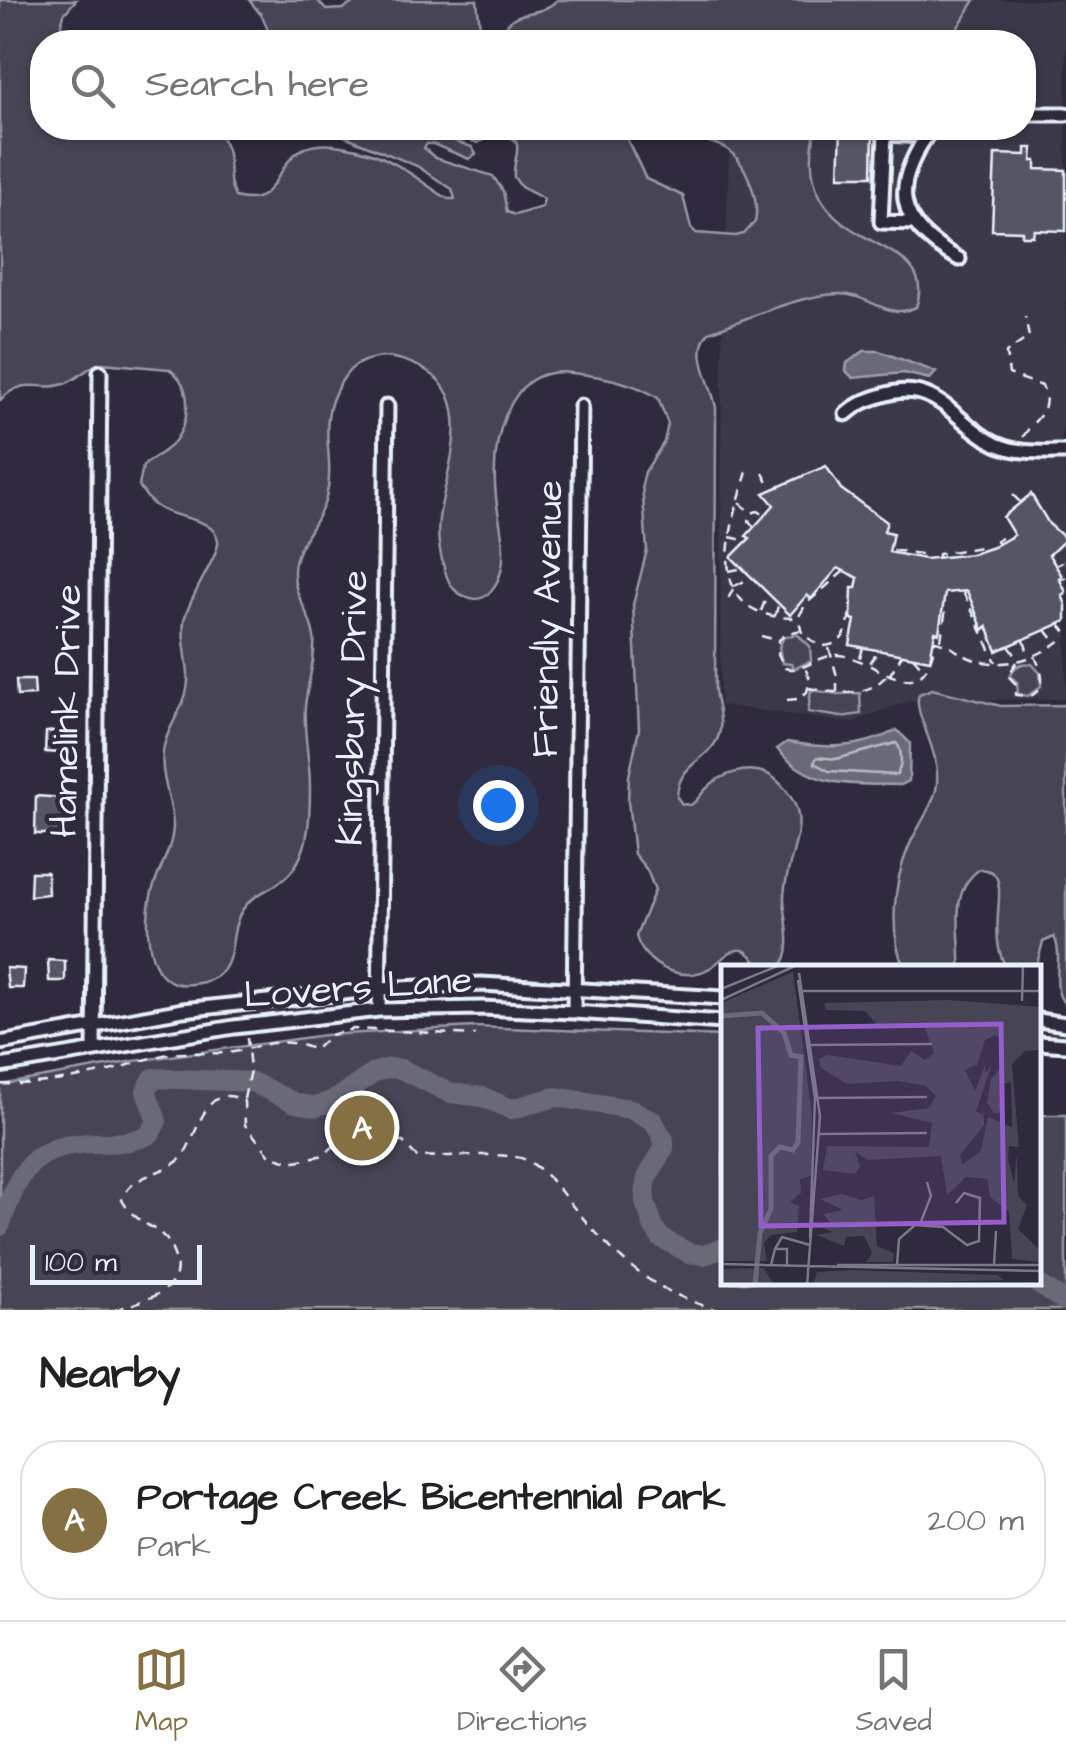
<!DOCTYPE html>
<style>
:root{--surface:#fff;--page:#f6f6f6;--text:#202124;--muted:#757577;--line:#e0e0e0;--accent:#847042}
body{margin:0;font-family:"Architects Daughter",sans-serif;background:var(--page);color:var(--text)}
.scale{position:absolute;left:30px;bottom:25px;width:172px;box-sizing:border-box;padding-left:10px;border:5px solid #e8f1f8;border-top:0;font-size:28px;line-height:35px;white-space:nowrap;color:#e8f1f8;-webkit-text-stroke:8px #2f2a3d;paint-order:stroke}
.you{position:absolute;left:498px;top:805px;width:35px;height:35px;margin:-25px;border:8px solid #fff;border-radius:50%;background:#1a73e8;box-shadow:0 0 0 15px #1a73e833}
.badge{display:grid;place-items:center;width:65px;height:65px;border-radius:50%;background:var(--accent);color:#fff;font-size:32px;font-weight:700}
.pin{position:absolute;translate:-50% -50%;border:5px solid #fff;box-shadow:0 2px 10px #0006}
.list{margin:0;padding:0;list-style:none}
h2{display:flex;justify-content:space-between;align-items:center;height:130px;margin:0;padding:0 40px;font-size:42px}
h2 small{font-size:32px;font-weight:400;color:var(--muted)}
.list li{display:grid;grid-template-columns:65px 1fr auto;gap:30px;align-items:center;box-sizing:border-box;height:160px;margin:0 20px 20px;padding:0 20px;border:2px solid var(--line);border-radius:40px}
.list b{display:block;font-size:38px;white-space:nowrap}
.list p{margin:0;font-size:32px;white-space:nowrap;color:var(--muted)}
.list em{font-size:32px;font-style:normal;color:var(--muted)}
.icon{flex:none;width:55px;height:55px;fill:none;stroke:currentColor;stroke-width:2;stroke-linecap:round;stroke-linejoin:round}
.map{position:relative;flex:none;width:1066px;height:1310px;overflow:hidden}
.search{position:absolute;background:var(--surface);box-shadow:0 2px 8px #0004;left:30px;right:30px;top:30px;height:110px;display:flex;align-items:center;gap:25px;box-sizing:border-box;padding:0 35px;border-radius:40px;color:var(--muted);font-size:38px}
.sheet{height:310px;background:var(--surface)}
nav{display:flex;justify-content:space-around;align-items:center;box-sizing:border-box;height:140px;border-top:2px solid var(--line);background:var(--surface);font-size:28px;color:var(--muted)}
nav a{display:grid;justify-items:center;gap:5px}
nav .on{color:var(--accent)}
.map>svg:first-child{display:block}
</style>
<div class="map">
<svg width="1066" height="1310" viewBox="0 0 1066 1310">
<rect width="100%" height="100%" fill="#2f2a3d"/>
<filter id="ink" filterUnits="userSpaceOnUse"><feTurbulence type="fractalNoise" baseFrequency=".01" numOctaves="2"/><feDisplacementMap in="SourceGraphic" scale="20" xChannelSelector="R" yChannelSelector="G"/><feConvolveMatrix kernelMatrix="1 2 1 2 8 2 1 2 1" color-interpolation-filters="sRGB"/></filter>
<g filter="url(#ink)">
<!-- built -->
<path fill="#3b3749" d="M735 0H1066V414L1061 438 1066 480V699L908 701 850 723 720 705 722 352 730 128H1024V42H734Z"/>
<!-- green -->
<path fill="#464455" stroke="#979aa6" stroke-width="2.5" d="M0 0H76L64 14 57 42H42V128H187L219 134C236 157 224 175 235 197 276 209 275 167 299 151 317 139 348 146 368 152 398 161 422 183 448 199H455L452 189 417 166 325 128H416L472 147 476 154 469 159 433 144H427L424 148 435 158 493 176 503 191 507 212 515 215 542 207 544 199 521 187 514 177C512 155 531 138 496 133L478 143 472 141 471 134 480 128H612L627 139 646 179 683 196 691 228 696 233 736 236 744 234 755 222C760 200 746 160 725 148 710 140 701 143 690 128H816C784 259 944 227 916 307 887 321 869 294 840 294 800 294 748 319 709 332 690 353 712 383 716 408L715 689C716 702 722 717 720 730 715 761 678 759 677 797L682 804 691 805C699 800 700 794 707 788 720 774 747 766 765 773 779 778 796 800 798 815 802 837 784 870 784 899 785 920 795 951 780 967H760C755 962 751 952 743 950 729 947 719 964 708 969 681 984 643 964 636 936L655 890 647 870 634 854 628 801 629 776 639 729 633 605 647 550 642 484 645 472 664 442 668 424 658 398C634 382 601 376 572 373 551 370 533 374 519 392 497 420 492 461 496 497 499 527 514 567 489 593 483 599 478 600 471 598 455 595 449 585 445 571 439 551 436 533 440 512 448 465 477 395 420 367 401 358 383 353 362 362 352 366 347 373 341 382 314 425 337 455 326 498 319 525 295 542 294 571 293 596 311 613 314 637 316 661 307 683 305 707 303 733 310 760 310 787 310 822 310 865 275 885 264 892 251 897 243 909 225 935 242 972 204 982 195 984 183 986 174 983 144 971 145 917 152 892 158 869 173 849 173 825 172 799 158 773 164 746 169 723 187 705 188 681 189 661 181 641 184 621 188 599 221 552 218 540 213 517 176 519 159 508 150 503 145 495 139 486L143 466C153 457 166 452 175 441 191 419 193 385 169 369L101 363C86 367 78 380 64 384 39 393 27 374 0 400Z
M249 0H317L326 10 343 9 358 0H477L480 27 478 42H273L262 16Z
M557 0H975L958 27 953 42H502C506 2 536 22 557 0Z
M797 634 810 646 811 661 794 669 791 664 782 663 779 647 784 637Z
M1032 664 1040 673 1041 686 1028 696 1018 694 1017 682 1010 676C1014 666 1022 662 1032 664Z
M932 689 1001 706 1066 705V1005C1048 988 1065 958 1054 937L1043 942 1036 967H1006C987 936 1007 891 995 875 991 870 986 870 980 869 947 891 962 935 960 967H904C888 932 894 881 909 846 917 827 931 810 936 790 944 753 911 713 919 694Z
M811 690 838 694 860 693 861 714 841 717 808 712Z
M474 1027 723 1036 724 1282H1038L1039 1115H1066V1310H0V1085L134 1061 325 1035Z"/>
<!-- water -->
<path fill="#696978" stroke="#9c9fab" stroke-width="2.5" d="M864 351H879L936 372 930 379 904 373 853 378 846 371 847 363Z
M897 730 910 743 909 781 901 785C851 784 812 789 777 749L787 742C827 749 860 749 897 730Z"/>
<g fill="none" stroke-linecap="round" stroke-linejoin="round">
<!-- shore -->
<path stroke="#b5bbc5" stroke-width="2.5" d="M896 743C903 749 902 769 896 775L829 771 814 763 817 757 836 759Z"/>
<!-- river -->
<path stroke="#696978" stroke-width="20" d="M0 1226C20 1171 29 1144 96 1143 115 1143 133 1143 150 1134L157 1121 146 1091 153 1078 252 1082 295 1103 316 1107 338 1098 375 1072 389 1068 401 1069 450 1093 483 1097 511 1109 556 1097 631 1109 653 1121 664 1140V1148L647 1178 645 1190V1202L654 1228 661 1238 689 1253 704 1255 724 1248
M1035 1282 1066 1302"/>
</g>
<!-- building -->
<path fill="#575565" stroke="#e8f1f8" stroke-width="2.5" d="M841 128H873L872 176H839Z
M1026 148H1033L1032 161H1036V169L1066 170V231L1034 230 1033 236H1022V231L992 230 995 154 1026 155Z
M826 466 841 489 887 522 884 531 893 533 889 552 925 559 972 554 993 547 1014 535 1003 517 1031 494 1049 524 1066 539 1049 555 1062 576 1059 578 1066 592 1062 595 1066 605V621L997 651 987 626 983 630 967 591 945 593 939 633 935 632 930 660 850 645 855 620 851 619 852 588H856L858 578 838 568 811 599 807 595 790 615 731 557 750 538 746 536 774 505 764 493Z
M16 680H34L35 695 17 696Z
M62 730 61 753 45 752 46 732Z
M36 796 64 798 61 834H35Z
M31 872H47L48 894 30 896Z
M48 960 65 961V981H49Z
M6 968 24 969 23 988H8Z"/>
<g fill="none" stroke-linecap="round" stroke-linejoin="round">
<!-- minor casing -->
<g stroke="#e8f1f8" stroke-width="19">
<path id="minor" d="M1024 114H1066
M932 128C890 186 894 223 959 259
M915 223 881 222 885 134 926 136
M846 414C857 404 867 400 880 396 938 376 953 423 996 444 1018 454 1043 452 1066 452
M379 1010 387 406
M574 1012 581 406
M1038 1020 1066 1024
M0 1043 183 1010 380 989 481 984 724 998
M1038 1043 1066 1045
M94 1050 100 372
M0 1066 234 1027 379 1010 482 1008 574 1012 724 1022"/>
</g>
<!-- path -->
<path stroke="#e8f1f8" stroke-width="2.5" stroke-dasharray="10 8" stroke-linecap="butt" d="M1023 437C1034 418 1054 411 1042 386L1009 374 1006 353 1029 337 1025 316
M747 472C728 533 700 619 798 618
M763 473 772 490
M1013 495 1022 504
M739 502 751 513
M754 527 749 521 751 513 758 511 765 515
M730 537 747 541
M998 544 996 541 1008 534
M893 550 920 554 919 558
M938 559V554L980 547 981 551
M1057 565 1063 562
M729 571 743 568
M844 571 806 604 798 618 803 635 821 646C849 646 848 624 852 602
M1060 580 1066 577
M735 586 752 577
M733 589 729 597 733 599 739 595
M963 592 996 662
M1062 596 1066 594
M761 611 768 593
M775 616 779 603
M1059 624 1066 632
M801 630 786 634 779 640 778 654 785 668C805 673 817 655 837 655 873 655 923 718 935 641 948 643 958 653 970 658 1004 671 1040 658 1066 636
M1046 630 1057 644
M761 636 777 640
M941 640 946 608H943
M1024 640 1029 657
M1009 646 1019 660
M829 648 837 676V692
M913 657 923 668
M860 658 863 648
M1017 662 1008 676 1016 684V695L1031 696C1049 686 1041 671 1035 656
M870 663 879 650
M889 676 902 655
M809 688C837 693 865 699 886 676
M787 700 797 699 807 692 810 679 805 668
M0 1084C34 1085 68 1080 101 1073 124 1068 145 1058 169 1054 192 1051 217 1056 239 1051 270 1043 285 1037 315 1050L330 1035 353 1029 475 1035
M244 1099 250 1070 247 1038
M115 1310C140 1301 189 1292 174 1255 171 1248 169 1240 162 1235 146 1222 133 1220 122 1200 130 1175 160 1175 178 1161 198 1145 201 1077 244 1101L245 1125 270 1155 291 1162 324 1155 337 1143 350 1138 403 1142 417 1157C440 1157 510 1151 526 1160 546 1170 561 1192 575 1209 621 1262 649 1290 718 1310"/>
<!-- minor -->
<use href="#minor" stroke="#2f2a3d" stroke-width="11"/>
</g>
</g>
<g text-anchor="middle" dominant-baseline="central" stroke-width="9" stroke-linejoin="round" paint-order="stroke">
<!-- street labels -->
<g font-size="38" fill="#e8f1f8" stroke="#2f2a3d">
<text transform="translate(548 619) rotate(-89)">Friendly Avenue</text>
<text transform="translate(353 708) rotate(-89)">Kingsbury Drive</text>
<text transform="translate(67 711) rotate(-89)">Hamelink Drive</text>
<text transform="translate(358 988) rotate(-4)">Lovers Lane</text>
</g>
</g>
<!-- overview -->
<g transform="translate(721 965)">
<rect width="320" height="320" fill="#2f2a3d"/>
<path d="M72 7 91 150 90 211 79 214 80 228 69 237 78 241 76 267 50 270 43 278 46 296H0V38ZM228 35 320 42V85L304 86 291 99 298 182 288 181 287 194 293 217 296 189 297 231 306 240 297 264 320 286V297L291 294 288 247 269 232 266 214 245 212 226 230 220 191 147 195 134 187 139 201 134 209 102 205 106 181 208 182 211 158 170 148 208 143 215 131 205 121 178 116 126 119 100 103 98 94 107 90 180 101 190 86 204 95 213 88 202 58 155 59 144 46 105 45 103 38ZM274 70 281 74 283 99 270 114 266 138 273 148 283 147 279 120 290 117 291 162 267 152 260 186 241 200 239 190 263 160 262 143 261 150 255 146 271 99 265 108 264 100 254 126 244 105 256 100 264 75ZM121 229 140 235 153 231 156 281 173 288 172 297H145L151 288 143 271 125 272 123 281 95 270 112 267 97 261 109 258 103 249 122 245 99 234ZM43 303 53 320H0V304ZM129 305 276 310 283 315 92 320 96 307Z" fill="#464455" fill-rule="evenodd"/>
<path fill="none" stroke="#696978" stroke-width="5" d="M0 51 41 48 63 68 70 90 80 92 77 177 72 185 59 182 50 191V244L39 268 34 320"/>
<path fill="none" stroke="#797a88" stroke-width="2.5" d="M78 8 99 151 86 320M77 15 94 133 89 272M0 24 59 0M80 26H320M0 35 76 0M301 36 302 0M88 80 211 79M97 133 206 132M97 169 206 168M199 259 210 231 206 217M54 284 61 272 89 280M0 299 320 306M50 300 54 284H66V301M116 300H320M176 300 178 274 194 260 222 262 246 280 258 276 259 233 243 228 235 238M273 300 275 266"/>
<path fill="#965dcd" fill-opacity="0.15" stroke="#965dcd" stroke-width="5" d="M280 59 283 257 40 261 37 63Z"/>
<rect width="320" height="320" fill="none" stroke="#e8f1f8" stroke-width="5"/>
</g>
</svg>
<div class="scale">100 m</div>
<div class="you"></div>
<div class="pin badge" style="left:362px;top:1128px">A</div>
<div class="search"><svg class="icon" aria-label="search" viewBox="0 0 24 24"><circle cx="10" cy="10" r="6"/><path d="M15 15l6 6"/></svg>Search here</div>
</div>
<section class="sheet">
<h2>Nearby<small></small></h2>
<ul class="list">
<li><span class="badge">A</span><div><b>Portage Creek Bicentennial Park</b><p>Park</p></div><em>200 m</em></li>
</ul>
</section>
<nav>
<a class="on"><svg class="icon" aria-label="map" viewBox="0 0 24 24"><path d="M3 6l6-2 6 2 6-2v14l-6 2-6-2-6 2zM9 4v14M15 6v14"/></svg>Map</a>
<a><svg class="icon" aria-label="directions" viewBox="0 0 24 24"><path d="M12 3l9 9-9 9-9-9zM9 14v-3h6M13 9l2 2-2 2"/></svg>Directions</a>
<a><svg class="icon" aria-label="saved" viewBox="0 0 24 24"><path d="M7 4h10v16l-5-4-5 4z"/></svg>Saved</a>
</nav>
